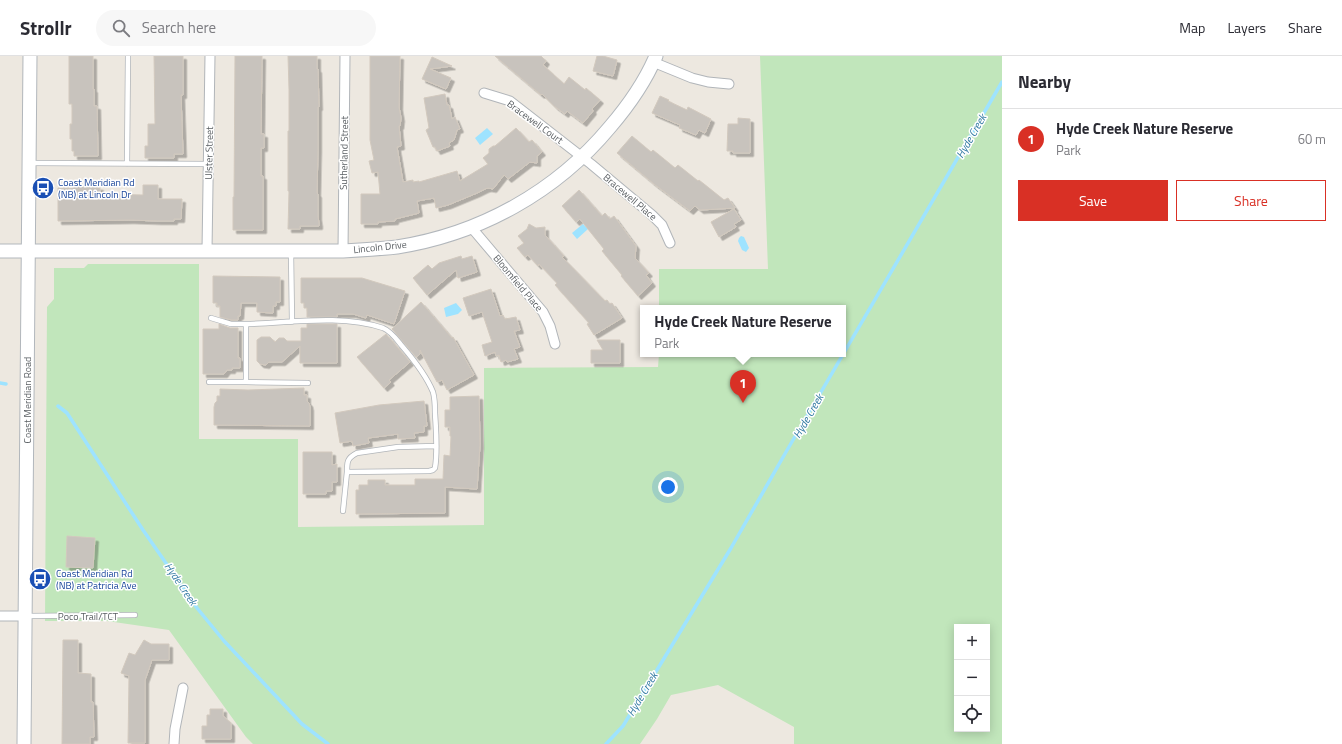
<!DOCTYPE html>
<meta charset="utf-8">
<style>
:root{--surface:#fff;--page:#f7f7f7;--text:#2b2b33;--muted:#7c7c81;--line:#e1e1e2;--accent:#d93025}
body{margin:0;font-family:"Titillium Web",sans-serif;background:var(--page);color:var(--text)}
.controls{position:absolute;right:12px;bottom:12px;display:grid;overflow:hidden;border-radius:0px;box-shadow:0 2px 10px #0003}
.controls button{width:36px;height:36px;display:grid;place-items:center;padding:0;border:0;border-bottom:1px solid var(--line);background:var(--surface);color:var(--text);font:20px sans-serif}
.you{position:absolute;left:668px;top:431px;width:14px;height:14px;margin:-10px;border:3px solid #fff;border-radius:50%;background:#1a73e8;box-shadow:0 0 0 6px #1a73e833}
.badge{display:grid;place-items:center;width:26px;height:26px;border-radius:50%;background:var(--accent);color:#fff;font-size:13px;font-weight:700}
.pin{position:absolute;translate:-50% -33px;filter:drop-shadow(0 1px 2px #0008)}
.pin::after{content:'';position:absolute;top:21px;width:14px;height:12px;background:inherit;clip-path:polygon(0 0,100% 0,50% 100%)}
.popup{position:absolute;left:640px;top:249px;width:206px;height:52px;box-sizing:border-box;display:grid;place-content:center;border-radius:0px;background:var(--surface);filter:drop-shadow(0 1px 3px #0005);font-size:13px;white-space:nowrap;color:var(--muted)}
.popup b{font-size:15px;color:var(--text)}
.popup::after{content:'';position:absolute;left:50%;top:100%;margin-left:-8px;border:8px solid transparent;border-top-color:var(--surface)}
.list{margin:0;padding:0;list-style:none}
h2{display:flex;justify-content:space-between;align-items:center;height:52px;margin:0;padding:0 16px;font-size:17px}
h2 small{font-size:13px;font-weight:400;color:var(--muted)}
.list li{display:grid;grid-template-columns:26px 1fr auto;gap:12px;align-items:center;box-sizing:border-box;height:60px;padding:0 16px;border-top:1px solid var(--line)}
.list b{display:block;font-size:15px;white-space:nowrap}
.list p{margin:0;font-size:13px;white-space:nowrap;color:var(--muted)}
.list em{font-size:13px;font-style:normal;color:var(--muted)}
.actions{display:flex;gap:8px;padding:12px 16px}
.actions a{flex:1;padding:9px 0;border:1px solid var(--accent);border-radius:0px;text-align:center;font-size:14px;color:var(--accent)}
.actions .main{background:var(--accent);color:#fff}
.icon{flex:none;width:22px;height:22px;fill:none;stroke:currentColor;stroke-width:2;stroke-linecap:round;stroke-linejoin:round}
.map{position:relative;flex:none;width:1002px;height:688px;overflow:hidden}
header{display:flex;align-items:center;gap:24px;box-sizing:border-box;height:56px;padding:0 20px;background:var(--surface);border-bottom:1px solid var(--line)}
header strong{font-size:19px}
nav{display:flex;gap:22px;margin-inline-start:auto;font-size:14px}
.search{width:280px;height:36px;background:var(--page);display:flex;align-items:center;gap:10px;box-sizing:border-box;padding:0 14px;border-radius:22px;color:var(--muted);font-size:15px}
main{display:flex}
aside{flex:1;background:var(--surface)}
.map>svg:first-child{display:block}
</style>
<header>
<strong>Strollr</strong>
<div class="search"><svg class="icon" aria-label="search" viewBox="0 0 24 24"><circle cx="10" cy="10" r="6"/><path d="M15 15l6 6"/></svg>Search here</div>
<nav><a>Map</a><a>Layers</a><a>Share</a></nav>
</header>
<main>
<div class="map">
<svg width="1002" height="688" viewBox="0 0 1002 688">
<defs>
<filter id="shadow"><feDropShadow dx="3.5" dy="3.5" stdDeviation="0" flood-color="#0004"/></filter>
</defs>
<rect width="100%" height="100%" fill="#ede8e0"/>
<!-- green -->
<path fill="#c1e6bb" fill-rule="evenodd" d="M760 0H1002V688H794V671L718 629 671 639 657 663 640 688H253L246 681 169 574 107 565H45L47 251 54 243V212H84L88 208H199V383H298V471L484 469V312L658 311 659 298H843V252H659V213H768ZM957 571H987V673H957Z"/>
<!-- water -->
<path fill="#9ee3ff" d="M487 72 493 78 480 89 475 82Z
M583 168 588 173 577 183 572 177Z
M741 180 744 181 749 192 746 196 742 194 738 185 739 182Z
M456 247 462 254 458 258 446 261 444 252Z"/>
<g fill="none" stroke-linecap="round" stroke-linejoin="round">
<!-- stream -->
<path stroke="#9ee3ff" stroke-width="3.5" d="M0 327 6 328
M58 350 67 357 143 474 197 552 224 585 302 668 328 688
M606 688 623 670 731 492 786 396 1002 26"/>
</g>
<!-- building -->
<path fill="#c8c3bd" stroke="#d2c9be" filter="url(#shadow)" d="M69 0H93V33H94V50H97L98 100H74V95H72V83H70V68H72V48H69Z
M154 0H183V39H181L183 98H174V102H145V90H148V68H155Z
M235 0H262L261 78H264V92H261V120H263V174H233V141H234Z
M288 0H317V13H318L319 51H318V93L317 137 318 138V161L319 167V170H300V173H288L289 135H288V75H289V34Z
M370 0H400L399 51 401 62 400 70H399L401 90 397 91 403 126 413 124V126L419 125V126L457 115 460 125 488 108 483 102 489 97V93L493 90H495L516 72 529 86 532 84 542 96 537 100V107L530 106 508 123 504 119 493 133 488 132 485 133 477 137 448 149 436 152 434 142 417 145 419 157 395 163V165L378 166V168H361V138H380L378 116 372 117 369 105 374 104 370 84Z
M495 0H541L546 5 543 9 564 28 569 21 585 34 586 32 600 44 592 53 593 55 583 67 567 55 565 58 554 50 542 38 541 39Z
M597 0H603L617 4 613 20 593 15Z
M432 1 452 10 430 13 451 22 446 33 422 23Z
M445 38 447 49H449L452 63 455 61 460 73 457 74 454 84 449 87 450 90 437 95 435 91H433L426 74 429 72 424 42Z
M660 40 669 44 668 45 687 54 688 51 711 63 705 77 699 74 696 79 679 72 680 69 652 57Z
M738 62 750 63V97H733V95H727L728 68H738Z
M632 80 651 96 653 94 675 112 678 109 698 125 699 124 724 144 728 142 735 152 700 154 695 150 690 155 654 128 617 97Z
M143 129H158V143H182L181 163H174V165H158L131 164 58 165V132H73V130L100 131V137H106V138L143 139Z
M579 134 602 160 605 157 610 163 614 160 636 190 635 202 649 217 646 219 652 227 638 240 621 220 622 219 602 195 604 193 580 163 576 166 562 150Z
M734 153 741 164 734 168 736 171 719 181 711 166Z
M529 168 536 172 545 171V179L564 200 562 201 605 245 607 244 610 248 612 247 622 262 594 279 587 268 589 267 555 229 557 227 539 208 538 210 528 199 525 201 517 192 524 187 518 180 527 173Z
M461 200 462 203 472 200 477 216 458 222 456 214 427 239 413 222 428 209 432 213 439 207Z
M213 220 280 221V246H276V250H273V257L257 256V247H241L240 260H238V264H232L220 261V250H217V247H213Z
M301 222H362L405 235 394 268 367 259 366 262 353 258H337V261H307V252H304V247H301Z
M491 233 500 260 503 259 505 263 516 261 520 274 514 275 520 291 514 293 518 303 507 306 506 304 501 306 499 299 496 300 495 296 485 300 482 289 492 286 482 256 469 260 463 242Z
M421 246 452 282 453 281 474 319 447 334 442 324 437 326 420 294V298L416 301 392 273Z
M219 268 230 272H238V302H240V312H232V314H227L224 318H203V273H219Z
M307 268H337V307H300V290L282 306H269L266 309 260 308 257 305V284L261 281H270L275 286 279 282H284L287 285H301V272H307Z
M386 278 410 306 389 324 391 326 384 332 357 301Z
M597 284H620V307H591V294H603Z
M304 332V339H307V345L309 347 310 351V370L214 369V351L215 347 217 345V340H220V333L248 334Z
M479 340 480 389 477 433 445 431V457L356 458V434H359V429H368V424H385V429H415V423H443L444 399 450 400 451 380H450V371H445V354H450V341Z
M424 345 427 370H424V376L414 377 415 382 398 383V378L368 382 369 387 353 390 352 385 340 387 335 357 379 349Z
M303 396H332V409L337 408V426H332V435H326V438H303Z
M67 480 95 482 93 512 66 511Z
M63 584H78V617L91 618V646H93L94 681H90V688H62Z
M144 584 151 588H169V604H152L145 624V687H128L129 620 121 617 129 597 135 599Z
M210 653H223V660L231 667V683H202V670H207V659H210Z"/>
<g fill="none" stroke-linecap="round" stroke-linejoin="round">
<!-- lane casing -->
<g stroke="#b1b5b9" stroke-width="6">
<path id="lane" d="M31 107 209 108
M127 108 128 0
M291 195 292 266
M211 262 231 268H246
M209 326H246
M308 327 246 326V268C290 267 340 258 383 272 391 275 397 284 402 290 414 304 426 319 433 336 435 343 435 350 435 357 436 375 438 394 435 412L433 414 429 415 347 416 343 455
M347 416C347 406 347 402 357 397L398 391 436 390
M27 560 135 559"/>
</g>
<!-- street casing -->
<g stroke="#b1b5b9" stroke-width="11">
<path id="street" d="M653 6 692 22 708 26 729 28
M484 37 510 45 591 108 652 159 662 169 670 187
M471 171 543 256 550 270 555 288
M207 194 210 0
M343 195 345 0
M0 560H25
M174 688 175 673 183 632"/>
</g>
<!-- secondary casing -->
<g stroke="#b2b7bc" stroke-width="15">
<path id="secondary" d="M0 195H343C361 194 379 193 397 191 480 178 556 136 610 71 628 50 645 26 656 0
M24 688 30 0"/>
</g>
<!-- lane -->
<use href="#lane" stroke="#fff" stroke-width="4.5"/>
<!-- street -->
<use href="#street" stroke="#fff" stroke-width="9"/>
<!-- secondary -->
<use href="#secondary" stroke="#fff" stroke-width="13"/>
</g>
<!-- icons -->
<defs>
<g id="bus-disc" transform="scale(1.15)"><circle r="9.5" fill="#1a4fb4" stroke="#fff"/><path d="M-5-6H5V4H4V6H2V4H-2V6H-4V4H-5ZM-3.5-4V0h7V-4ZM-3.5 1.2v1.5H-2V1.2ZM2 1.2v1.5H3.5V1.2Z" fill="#fff"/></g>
</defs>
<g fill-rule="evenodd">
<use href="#bus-disc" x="43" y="132"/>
<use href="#bus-disc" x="40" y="523"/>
</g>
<g text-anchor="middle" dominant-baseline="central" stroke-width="3" stroke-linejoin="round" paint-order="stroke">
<!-- street labels -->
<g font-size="10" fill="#595e62" stroke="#fff">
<text transform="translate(535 66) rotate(36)">Bracewell Court</text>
<text transform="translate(209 97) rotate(-89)">Ulster Street</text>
<text transform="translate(344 97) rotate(-89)">Sutherland Street</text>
<text transform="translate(630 141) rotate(40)">Bracewell Place</text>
<text transform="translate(380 191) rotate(-6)">Lincoln Drive</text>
<text transform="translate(518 227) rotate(50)">Bloomfield Place</text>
<text transform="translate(27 344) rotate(-90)">Coast Meridian Road</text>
<text x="88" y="560">Poco Trail/TCT</text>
</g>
<!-- transit labels -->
<g font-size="10" fill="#164399" stroke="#fff" text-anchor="start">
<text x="58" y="126">Coast Meridian Rd<tspan x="58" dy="12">(NB) at Lincoln Dr</tspan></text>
<text x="56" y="517">Coast Meridian Rd<tspan x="56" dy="12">(NB) at Patricia Ave</tspan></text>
</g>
<!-- water labels -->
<g font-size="11" font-style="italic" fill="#337aa3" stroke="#fff">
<text transform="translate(971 80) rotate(-60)">Hyde Creek</text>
<text transform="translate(808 360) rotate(-60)">Hyde Creek</text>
<text transform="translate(181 528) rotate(56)">Hyde Creek</text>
<text transform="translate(642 638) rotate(-59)">Hyde Creek</text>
</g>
</g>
</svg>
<div class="controls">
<button>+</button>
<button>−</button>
<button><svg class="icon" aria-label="locate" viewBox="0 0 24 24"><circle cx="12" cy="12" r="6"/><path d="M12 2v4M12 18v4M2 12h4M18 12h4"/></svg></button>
</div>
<div class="you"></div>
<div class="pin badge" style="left:743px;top:347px">1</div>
<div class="popup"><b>Hyde Creek Nature Reserve</b>Park</div>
</div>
<aside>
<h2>Nearby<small></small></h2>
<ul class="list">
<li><span class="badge">1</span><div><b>Hyde Creek Nature Reserve</b><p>Park</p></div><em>60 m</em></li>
</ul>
<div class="actions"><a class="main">Save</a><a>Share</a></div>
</aside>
</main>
